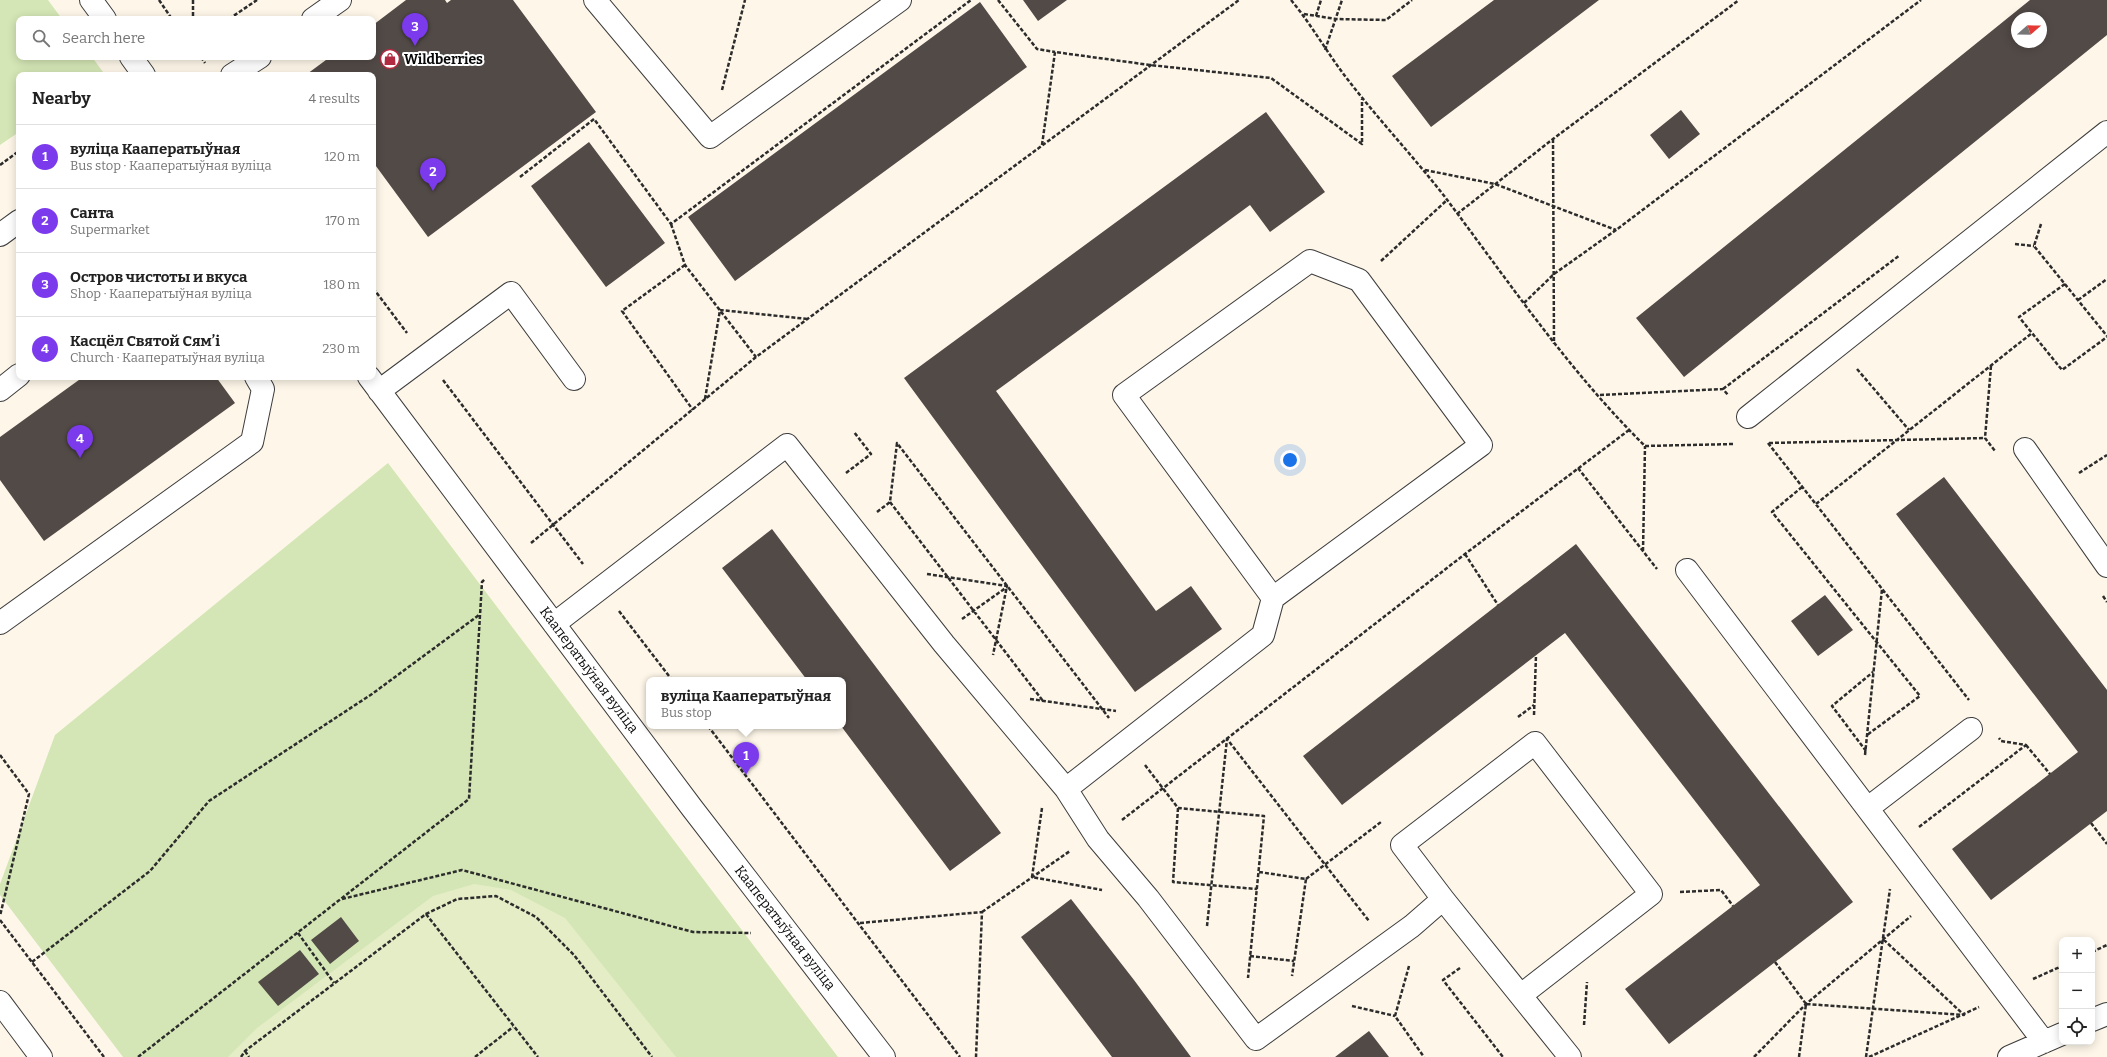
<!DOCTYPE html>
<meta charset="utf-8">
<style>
:root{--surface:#fff;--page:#f6f6f6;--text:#222;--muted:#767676;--line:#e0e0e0;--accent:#7c3aed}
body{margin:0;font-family:Bitter,serif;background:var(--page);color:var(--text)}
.controls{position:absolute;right:12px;bottom:12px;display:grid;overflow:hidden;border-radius:8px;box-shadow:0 2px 10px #0003}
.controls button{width:36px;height:36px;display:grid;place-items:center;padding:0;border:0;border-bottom:1px solid var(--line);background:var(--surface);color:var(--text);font:20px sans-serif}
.compass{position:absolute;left:2011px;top:12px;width:36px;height:36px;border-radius:50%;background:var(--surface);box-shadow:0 2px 10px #0003;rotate:70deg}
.you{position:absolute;left:1290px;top:460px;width:14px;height:14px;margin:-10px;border:3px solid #fff;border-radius:50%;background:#1a73e8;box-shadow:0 0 0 6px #1a73e833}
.badge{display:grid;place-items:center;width:26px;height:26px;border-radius:50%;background:var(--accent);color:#fff;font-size:13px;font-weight:700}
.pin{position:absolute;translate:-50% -33px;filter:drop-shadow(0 1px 2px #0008)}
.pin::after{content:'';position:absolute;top:21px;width:14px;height:12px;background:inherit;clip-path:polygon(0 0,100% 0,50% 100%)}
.popup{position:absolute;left:646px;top:677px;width:200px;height:52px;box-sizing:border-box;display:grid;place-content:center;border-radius:8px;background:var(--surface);filter:drop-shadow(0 1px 3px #0005);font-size:13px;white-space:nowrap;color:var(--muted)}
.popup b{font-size:15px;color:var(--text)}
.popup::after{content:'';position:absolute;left:50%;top:100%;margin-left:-8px;border:8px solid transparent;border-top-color:var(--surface)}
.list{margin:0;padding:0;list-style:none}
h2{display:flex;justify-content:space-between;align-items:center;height:52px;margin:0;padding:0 16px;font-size:17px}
h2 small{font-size:13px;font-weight:400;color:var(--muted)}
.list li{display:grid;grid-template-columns:26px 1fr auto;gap:12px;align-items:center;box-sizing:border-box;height:64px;padding:0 16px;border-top:1px solid var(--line)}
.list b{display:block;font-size:15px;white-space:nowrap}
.list p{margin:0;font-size:13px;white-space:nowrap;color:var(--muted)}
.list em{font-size:13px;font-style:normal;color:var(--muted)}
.icon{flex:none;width:22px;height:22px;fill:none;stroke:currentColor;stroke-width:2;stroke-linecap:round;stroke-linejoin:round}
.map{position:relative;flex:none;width:2107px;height:1057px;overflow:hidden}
.search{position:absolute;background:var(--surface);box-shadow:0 2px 10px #0003;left:16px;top:16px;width:360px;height:44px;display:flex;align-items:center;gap:10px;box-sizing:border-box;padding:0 14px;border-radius:8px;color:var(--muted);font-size:15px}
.panel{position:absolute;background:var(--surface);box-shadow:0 2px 10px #0003;left:16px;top:72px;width:360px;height:308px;border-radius:8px}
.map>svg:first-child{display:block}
</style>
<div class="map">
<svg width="2107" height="1057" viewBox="0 0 2107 1057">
<rect width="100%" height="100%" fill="#fef7e9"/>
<!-- green -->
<path fill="#d4e6b5" d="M0 0H48L62 19H19V57H92L103 72 99 75H19V132L0 145Z
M388 463 838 1057H123L0 895V884L55 735Z"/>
<!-- pitch -->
<path fill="#e5edc6" d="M474 884 511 890 565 918 676 1057H228L257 1028 433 896Z"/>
<!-- building -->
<path fill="#524a47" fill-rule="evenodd" d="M406 0H445L447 3 451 0H513L596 112 428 237 373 162V75L307 74 330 57H373V25Z
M1023 0H1067L1038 21Z
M1494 0H1599L1431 127 1392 76Z
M2030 0H2107V35L1684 377 1636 318ZM2017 18H2041V42H2017Z
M980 2 1027 67 735 281 688 217Z
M1681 110 1700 134 1669 159 1650 135Z
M1266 112 1325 192 1270 232 1250 205 996 391 1156 611 1191 586 1222 629 1135 692 904 378Z
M589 142 665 243 606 287 531 186Z
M83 377H216L235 403 44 541 0 480V437Z
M1944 477 2107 690V811L1991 900 1952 849 2078 752 1896 514Z
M772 529 1001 833 950 871 841 726H843V680H807L722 568Z
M1576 544 1853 902 1669 1044 1625 989 1760 885 1565 633 1342 805 1303 756Z
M1825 595 1853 630 1818 656 1791 621Z
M1071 899 1134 980 1191 1057H1112L1021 937Z
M341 917 359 941 330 964 311 940Z
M300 950 319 974 278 1006 258 982Z
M1369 1031 1389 1057H1335Z"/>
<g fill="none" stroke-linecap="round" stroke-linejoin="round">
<!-- minor casing -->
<g stroke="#3d3d3d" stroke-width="24">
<path id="minor" d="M91 0 105 19
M595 0 710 137 900 0
M313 19 340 0
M131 57 144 75
M232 75 260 57
M0 235 19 221
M369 377 692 808 884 1057
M0 390 19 375
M379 391 511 293 574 379
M1748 417 2107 132
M2025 449 2107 566
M1687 570 2044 1042
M0 623 252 442 263 389 256 377
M554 624 787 445 944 644 1066 789 1098 839 1148 898 1256 1039 1412 926 1443 899 1570 1057
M1066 789 1263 635 1273 598 1124 395 1310 261 1359 280 1481 445 1273 598
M1868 808 1971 729
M1443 899 1402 845 1535 743 1651 894 1521 995
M0 1002 41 1057
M2092 1020 2107 1014
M2009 1057 2062 1034"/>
</g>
<!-- path -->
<path stroke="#2c2c2c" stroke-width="2.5" stroke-dasharray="4 2" stroke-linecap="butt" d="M159 0 172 19
M193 0V19
M998 0 1037 49 1055 52
M1291 0C1311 24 1326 51 1345 76 1377 118 1413 156 1445 197 1509 282 1569 371 1645 446L1734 444
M1304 14 1336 19 1386 20 1412 0
M1316 16 1321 0
M229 19 257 0
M1325 50 1342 0
M201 57 205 63
M722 90 745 0
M1553 139 1554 344
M1042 145 1055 52 1150 65 1271 78 1362 144V99
M0 165 19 151
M1425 170 1495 184 1616 230
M520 177 594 119 671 224 971 0
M1457 214 1553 139 1739 0
M671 224 685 265 756 357
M2041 224 2034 246 2107 336
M2015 244 2034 246
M1381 261 1447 200
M685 265 622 311 693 410
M2065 284 2019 317 2062 370 2107 337
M373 288 407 333
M2078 300 2107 279
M1524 303 1554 274 1616 230 1921 0
M1991 366 1985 438 1995 451
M1857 369 1909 430
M443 380 583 564
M1723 389 1900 255
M1600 395 1723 389 1728 395
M705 399 720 310 808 319
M1768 443 1969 700
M1769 443 1985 438
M1578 468 1657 569
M846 473 871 454 854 432
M2079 473 2107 455
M1802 487 1772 512 1920 696 1867 735
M890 502 1043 701
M1816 504 2032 333
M877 512 890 502 897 443 1109 718
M531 543 756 357 1239 0
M1643 551 1645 446
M1465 554 1498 605
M927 574 1007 586 993 655
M2103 596 2107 602
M619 611 672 680
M962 619 1007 587
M1030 699 1116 711
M1534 715 1536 655
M1518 717 1534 705
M708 726 960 1057
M2026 745 2050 774
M1866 751 1832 706 1873 672
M0 755 29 794 0 916
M1865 755 1882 589
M1145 765 1178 808 1264 816 1248 978
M1042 808 1032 877 1102 890
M1178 808 1173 882 1257 889
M1122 820 1465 554 1629 430
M2091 823 2107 844
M1919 827 2026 745 2001 741 1999 738
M1259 872 1306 879 1292 976
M1306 879 1381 822
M1680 892 1721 890 1733 906
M342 899 462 870 693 932 751 933
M982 912 1070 851
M426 914 538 1057
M0 920 104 1057
M860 923 982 912 976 1057
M1207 926 1227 739 1369 921
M298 933 334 983
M2092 952 2107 945
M1250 956 1294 961
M32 962 150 871 209 801 372 694 479 615
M1775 962 1806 1004
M1409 966 1395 1016 1424 1057
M1460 968 1443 980 1503 1057
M2033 979 2062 966
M1352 1006 1395 1016
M1584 1025 1587 982
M245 1051 249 1057
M138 1057 469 799 482 582 485 579
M241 1057 245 1051 426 914 457 899 496 896 536 917 574 955 652 1057
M475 1057 513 1027
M1754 1057 1806 1004 1911 916
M1799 1057 1806 1004 1964 1015 1883 939
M1866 1057 1890 889
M1869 1057 1979 1007"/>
<!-- minor -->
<use href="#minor" stroke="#fff" stroke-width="22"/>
</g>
<!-- icons -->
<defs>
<g id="shop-ring" transform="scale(1)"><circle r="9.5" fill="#fff" stroke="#b22a41" stroke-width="1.5"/><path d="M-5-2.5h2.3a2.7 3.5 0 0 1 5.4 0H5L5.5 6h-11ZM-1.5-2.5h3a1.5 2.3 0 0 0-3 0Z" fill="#b22a41"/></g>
</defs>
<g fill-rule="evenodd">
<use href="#shop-ring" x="390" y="59"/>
</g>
<g text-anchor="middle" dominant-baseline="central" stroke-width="4" stroke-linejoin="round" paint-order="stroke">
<!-- poi labels -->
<g font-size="14" font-weight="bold" fill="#0a0a0a" stroke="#fff" text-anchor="start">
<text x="404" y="59">Wildberries</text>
</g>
<!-- street labels -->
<g font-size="14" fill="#0a0a0a" stroke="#fff">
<text transform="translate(589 670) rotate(53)">Кааператыўная вуліца</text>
<text transform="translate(785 928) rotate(52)">Кааператыўная вуліца</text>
</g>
</g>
</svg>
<div class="controls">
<button>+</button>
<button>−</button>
<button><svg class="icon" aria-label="locate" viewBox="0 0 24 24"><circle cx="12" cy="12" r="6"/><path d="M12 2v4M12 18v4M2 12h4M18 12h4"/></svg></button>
</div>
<svg class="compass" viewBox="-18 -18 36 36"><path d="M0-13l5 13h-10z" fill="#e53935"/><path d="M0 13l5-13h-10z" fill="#767676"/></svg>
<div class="you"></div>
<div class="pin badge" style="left:746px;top:775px">1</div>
<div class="popup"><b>вуліца Кааператыўная</b>Bus stop</div>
<div class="pin badge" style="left:433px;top:191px">2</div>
<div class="pin badge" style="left:415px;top:46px">3</div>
<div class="pin badge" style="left:80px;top:458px">4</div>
<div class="search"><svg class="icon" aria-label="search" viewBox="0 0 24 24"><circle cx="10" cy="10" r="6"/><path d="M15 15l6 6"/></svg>Search here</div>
<section class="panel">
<h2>Nearby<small>4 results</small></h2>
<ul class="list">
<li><span class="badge">1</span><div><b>вуліца Кааператыўная</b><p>Bus stop · Кааператыўная вуліца</p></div><em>120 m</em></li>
<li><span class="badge">2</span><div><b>Санта</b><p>Supermarket</p></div><em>170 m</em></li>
<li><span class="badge">3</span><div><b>Остров чистоты и вкуса</b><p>Shop · Кааператыўная вуліца</p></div><em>180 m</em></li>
<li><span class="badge">4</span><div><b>Касцёл Святой Сямʼі</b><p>Church · Кааператыўная вуліца</p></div><em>230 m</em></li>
</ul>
</section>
</div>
